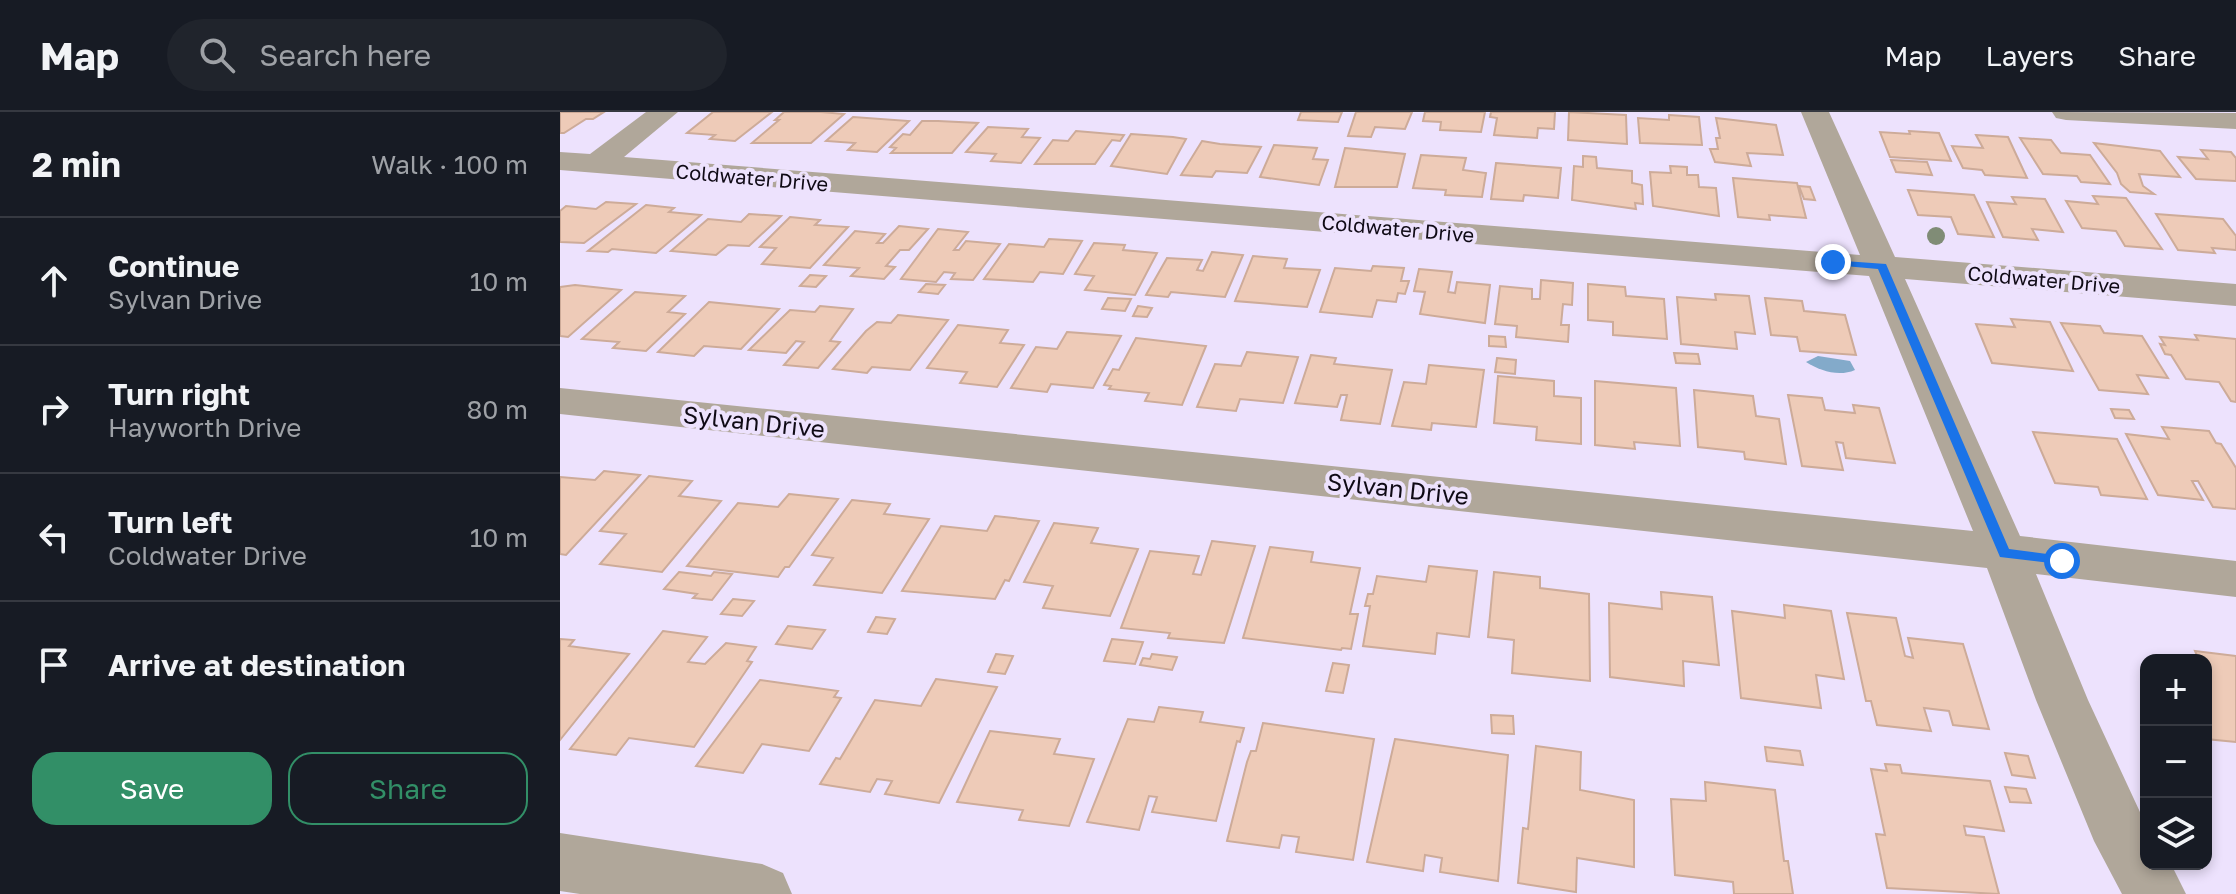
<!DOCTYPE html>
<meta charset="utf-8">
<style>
:root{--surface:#171b24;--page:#20242c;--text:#f1f3f6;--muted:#9ea1a6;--line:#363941;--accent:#328f67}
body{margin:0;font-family:"Golos Text",sans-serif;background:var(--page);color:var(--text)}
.controls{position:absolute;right:24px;bottom:24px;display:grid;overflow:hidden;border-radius:16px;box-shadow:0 4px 12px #0003}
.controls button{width:72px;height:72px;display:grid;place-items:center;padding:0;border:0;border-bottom:2px solid var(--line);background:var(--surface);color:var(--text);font:40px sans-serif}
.stop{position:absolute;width:24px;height:24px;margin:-18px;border:6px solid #1a73e8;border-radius:50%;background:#fff}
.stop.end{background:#1a73e8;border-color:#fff;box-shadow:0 2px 8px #0008}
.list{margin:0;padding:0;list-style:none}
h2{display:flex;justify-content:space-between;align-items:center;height:104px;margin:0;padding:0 32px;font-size:34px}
h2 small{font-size:26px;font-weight:400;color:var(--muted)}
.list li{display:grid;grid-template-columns:52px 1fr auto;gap:24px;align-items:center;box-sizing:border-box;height:128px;padding:0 32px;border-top:2px solid var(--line)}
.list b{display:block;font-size:30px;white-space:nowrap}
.list p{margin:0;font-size:26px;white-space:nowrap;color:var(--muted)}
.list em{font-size:26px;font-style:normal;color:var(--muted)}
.actions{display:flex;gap:16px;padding:24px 32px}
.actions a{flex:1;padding:18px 0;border:2px solid var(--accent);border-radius:24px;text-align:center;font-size:28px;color:var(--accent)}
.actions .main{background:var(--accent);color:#fff}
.icon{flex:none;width:44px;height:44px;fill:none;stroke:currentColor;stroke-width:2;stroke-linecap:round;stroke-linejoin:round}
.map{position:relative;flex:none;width:1676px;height:782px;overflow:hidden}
header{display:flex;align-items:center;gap:48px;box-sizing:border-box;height:112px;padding:0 40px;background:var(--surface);border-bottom:2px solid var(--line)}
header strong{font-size:38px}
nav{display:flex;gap:44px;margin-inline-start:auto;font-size:28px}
.search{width:560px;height:72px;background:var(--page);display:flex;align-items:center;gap:20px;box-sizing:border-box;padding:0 28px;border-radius:44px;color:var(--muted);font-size:30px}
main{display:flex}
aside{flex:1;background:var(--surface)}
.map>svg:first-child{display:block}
</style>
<header>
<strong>Map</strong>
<div class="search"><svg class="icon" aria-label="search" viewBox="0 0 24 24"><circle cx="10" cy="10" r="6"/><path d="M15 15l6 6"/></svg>Search here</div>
<nav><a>Map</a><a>Layers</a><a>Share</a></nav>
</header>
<main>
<aside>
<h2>2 min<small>Walk · 100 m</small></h2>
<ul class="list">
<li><svg class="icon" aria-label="ahead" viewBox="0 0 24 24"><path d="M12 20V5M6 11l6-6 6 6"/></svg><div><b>Continue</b><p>Sylvan Drive</p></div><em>10 m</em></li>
<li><svg class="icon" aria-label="right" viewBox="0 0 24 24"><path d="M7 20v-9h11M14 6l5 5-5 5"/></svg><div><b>Turn right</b><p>Hayworth Drive</p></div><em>80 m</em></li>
<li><svg class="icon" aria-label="left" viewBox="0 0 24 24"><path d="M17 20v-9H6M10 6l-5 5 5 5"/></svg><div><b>Turn left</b><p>Coldwater Drive</p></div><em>10 m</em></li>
<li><svg class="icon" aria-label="arrive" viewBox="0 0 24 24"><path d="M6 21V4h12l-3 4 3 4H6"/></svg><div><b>Arrive at destination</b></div></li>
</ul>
<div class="actions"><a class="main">Save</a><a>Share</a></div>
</aside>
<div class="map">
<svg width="1676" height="782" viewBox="0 0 1676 782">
<rect width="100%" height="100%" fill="#ede2fd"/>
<!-- water -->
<path fill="#83aaca" d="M1258 244 1290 249 1295 258C1279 265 1260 259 1246 250Z"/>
<!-- building -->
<path fill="#eecbb8" stroke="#cdab99" stroke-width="2" d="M0 0H44L33 7H26L4 21H0Z
M153 0H212L175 29 150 27 155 23 127 21Z
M224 0H261L284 2 251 31H192L219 8H215Z
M741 0H782L778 10 738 8Z
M852 0 845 17 815 15 811 25 788 24 796 0Z
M865 0H925L921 20 880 18 881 10 863 9Z
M931 0H995L994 17 978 16 977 26 934 23 937 6 930 5Z
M1009 0 1066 3 1067 32 1008 28Z
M1109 3 1139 5 1142 33 1080 31 1078 6 1109 8Z
M293 5 349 9 317 40 288 38 295 31 266 29Z
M1156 6 1216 13 1223 43 1187 41 1191 54 1155 50 1150 37H1158L1156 26H1160Z
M362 9H378L418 11 392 41H331L336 36 330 35 343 22 350 23Z
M428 15 468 17 462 25 480 26 461 51 431 49 436 42 406 40Z
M516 19 564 23 560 29 552 28 535 52H475L493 28 508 29Z
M1349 19 1379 21 1391 49 1330 45 1320 20 1350 22Z
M571 22 613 25 626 27 607 62 551 54Z
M1416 23 1448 25 1467 66 1425 63 1422 58 1403 56 1392 34 1423 36Z
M1460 26 1491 28 1501 41 1530 43 1550 72 1521 70 1517 64 1483 62Z
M642 29 660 32 701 35 687 61 656 59 652 65 621 63Z
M1534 31 1600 39 1620 65 1579 62 1583 74 1594 82 1570 80 1561 72 1557 61Z
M714 33 757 36 753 47 768 48 759 73 700 65Z
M785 36 845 42 837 75H775Z
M1641 38 1671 40 1676 46V69L1636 67 1618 45 1648 47Z
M861 43 906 46 903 58 926 61 922 85 885 83 886 78 853 76Z
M1023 44 1036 45 1037 56 1072 59V71L1082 73 1083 92 1075 91 1076 97 1012 88 1014 54 1023 55Z
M1331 48 1367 50 1372 63 1336 60Z
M936 51 1001 56 998 86 964 83 963 89 931 87Z
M1110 54 1127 55V63H1138L1139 75 1156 76 1159 104 1093 94 1090 60 1111 61Z
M1173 66 1237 71 1246 106 1209 103 1210 108 1178 105Z
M1239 74 1250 75 1255 88 1244 87Z
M1348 78 1414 83 1434 125 1398 122 1391 105 1358 103Z
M1533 84 1566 86 1602 137 1565 134 1556 119 1522 116 1506 89 1538 92Z
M1452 85 1485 87 1503 120 1472 117 1478 128 1443 125 1427 90 1456 92Z
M46 90 76 92 24 131 0 130V99L6 94 36 97Z
M86 93 114 96 109 100 141 103 96 141 52 137 48 140 28 139Z
M189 102 221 104 189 134 168 133 156 143 111 139 148 107 181 110Z
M1596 102 1663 107 1676 124V138L1652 136 1655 141 1618 138Z
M230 105 260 108 255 113 288 115 250 156 202 152 216 136 200 135Z
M339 114 368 117 349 138H340L326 154 335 155 324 167 291 164 299 156 264 153 295 119 325 122 317 131H323Z
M378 117 408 120 394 138H399L406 129 440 132 413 168 391 167 395 161 384 160 376 170 341 167Z
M489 127 522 129 503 162 480 160 473 170 424 167 449 132 484 135Z
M534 131 565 133 563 138 597 141 575 183 525 178 534 164 515 162Z
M652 140 683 143 665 185 611 180 608 185 586 183 607 146 642 148 637 158 643 159Z
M693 144 727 147 724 156 760 158 747 195 675 189Z
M813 154 844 156 841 169H849L845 182 838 181 836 190 817 188 812 205 760 200 775 156 811 159Z
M859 157 892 160 888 180 895 181 897 170 930 173 925 211 860 202 865 180 854 179Z
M250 163 266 164 256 175 240 174Z
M981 168 1013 171 1012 193 1003 192 1001 213H1009L1008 230 956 225 957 214 935 212 940 174 972 177V187H980Z
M366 172 385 173 378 182 359 180Z
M1028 172 1065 175 1066 184 1104 187 1107 227 1053 223V210L1028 208Z
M15 173 61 178 8 225 0 224V175Z
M75 180 125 184 108 200 125 202 86 239 53 236 59 230 22 227Z
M1155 182 1189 184 1195 222 1175 220 1177 237 1121 232 1117 185 1156 188Z
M548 186 571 187 565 199 542 197Z
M1205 186 1242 189 1244 199 1285 203 1296 243 1240 239 1237 225 1211 223Z
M149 190 219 197 181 237 144 234 134 244 98 240Z
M260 194 293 197 270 229 280 230 258 256 224 253 244 230 236 229 226 241 189 238 230 198 255 200Z
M578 194 592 196 587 205 573 204Z
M338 203 388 208 350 258 312 255 307 261 273 257 306 219 317 210 331 211Z
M1451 207 1490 210 1513 259 1432 251 1416 212 1455 215Z
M1501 211 1540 214 1544 221 1582 224 1608 266 1577 263 1588 282 1539 278Z
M398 213 448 218 440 231 464 233 437 275 400 271 407 260 367 256Z
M507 220 561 224 533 276 491 272 487 280 451 276 476 235 497 237Z
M1635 223 1676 227V290L1671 289 1659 270 1626 267 1611 243 1605 242 1600 232 1605 233 1600 225 1638 228Z
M929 224 945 225 946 235 929 234Z
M576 226 646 234 622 293 585 289 589 281 549 277 551 274 544 273 553 257 559 258Z
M687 240 738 245 723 291 680 287 676 299 637 295 655 252 681 254Z
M1114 241 1138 242 1140 252 1116 251Z
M751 243 776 246 774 252 832 258 820 312 781 308 787 283H781L777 295 735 291Z
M937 246 956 248 955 262 935 260Z
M869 253 924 258 916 315 872 311 871 318 832 314 844 270 866 272Z
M938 264 994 269V284L1021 286V332L976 328 977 315 934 311Z
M1035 269 1116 276 1120 334 1074 330 1075 337 1035 333Z
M1134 278 1193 284 1196 304 1219 307 1226 352 1185 347 1184 340 1138 335Z
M1228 283 1262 286 1265 298 1295 301 1293 293 1319 296 1335 351 1286 346 1283 331 1276 330 1283 358 1242 354Z
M1551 297 1569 298 1574 307 1555 306Z
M1602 315 1649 319 1656 331 1661 332 1676 356V397L1653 395 1638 369H1632L1643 388 1598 383 1566 322 1609 327Z
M1473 320 1557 327 1587 387 1541 383 1538 375 1495 371Z
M44 359 80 363 6 443 0 442V365L35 368Z
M89 364 132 369 119 384 161 389 102 460 40 452 66 422 40 419Z
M229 382 278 387 229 455H225L218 465 127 454 178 391 218 395Z
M292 388 330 392 324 402 369 407 322 481 254 473 273 446 252 443Z
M435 404 479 409 449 469 445 468 435 487 342 479 381 414 427 419Z
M494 411 538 416 531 431 578 437 550 504 483 496 493 474 464 470Z
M652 429 695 434 664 531 608 526 610 521 561 516 590 439 639 444 633 462 641 463Z
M710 435 753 440 751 450 800 456 790 502H798L791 537 782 536 781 538 683 526Z
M869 454 917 459 909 525 877 521 875 542 803 534 810 494H805L808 482H813L817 464 866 470Z
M119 460 151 464 154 460 172 462 152 488 133 486 137 482 104 477Z
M934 460 980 465V476L1029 482 1030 569 952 561 954 528 928 525Z
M1101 480 1152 485 1159 553 1123 549 1124 574 1050 565 1049 491 1102 497Z
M173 487 194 489 182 504 161 502Z
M1224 493 1271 499 1284 567 1256 563 1261 596 1181 586 1172 499 1225 506Z
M1287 501 1336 506 1345 544 1353 546 1348 526 1403 532 1429 617 1393 613 1389 599 1364 596 1371 619 1317 613 1311 589H1306Z
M316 505 335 507 327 522 308 520Z
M228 514 265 518 252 537 216 532Z
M103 519 147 525 128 550 145 552 166 531 196 535 187 549 192 550 134 635 69 626 56 643 10 637Z
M0 527 14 528 9 534 69 542 0 628Z
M552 527 583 530 575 552 544 549Z
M1635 539 1676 544V630L1646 627V548H1639Z
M436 542 453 544 445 562 428 560Z
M592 542 617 545 612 558 580 553 583 546 590 547Z
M773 551 789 553 783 581 766 579Z
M376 567 437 575 379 691 325 682 332 669 317 667 310 680 260 672 276 646 280 647 315 588 361 594Z
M200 568 278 579 274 585 281 586 249 639 202 632 183 661 136 654Z
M599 595 643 600 640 610 684 616 680 630 677 629 656 709 592 700 597 685 589 684 579 718 527 710 568 607 594 610Z
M931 603 953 604 954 622 932 621Z
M703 611 814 627 793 748 736 740 739 725 722 723 719 736 667 729 687 650 691 639H696Z
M430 619 500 627 494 642 534 647 509 714 459 708 463 698 397 690Z
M835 627 948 643 938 769 880 760 882 746 865 743 863 759 807 750Z
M976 634 1021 640 1020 678 1074 688V755L1017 746 1016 780 958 771 963 716 968 717Z
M1205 635 1240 639 1243 653 1207 649Z
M1445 641 1468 644 1475 666 1452 663Z
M1325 652 1340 653 1342 661 1430 669 1444 719 1404 714 1406 723 1424 725 1439 782 1327 776 1316 722 1325 723 1311 657 1327 659Z
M1145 670 1215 678 1224 749H1228L1233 782H1174L1173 770 1115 763 1111 687 1146 689Z
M1445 675 1466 677 1471 691 1450 690Z"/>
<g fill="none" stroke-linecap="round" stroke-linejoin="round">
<!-- street -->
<path fill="#b0a79a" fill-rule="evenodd" d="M86 0H118L64 45 1300 143 1241 0H1269L1335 145 1676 172V194L1345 167 1460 424 1676 449V485L1476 462 1528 588 1586 713V752H1611L1626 782H1562L1534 729 1476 588 1427 456 0 302V276L1413 419 1309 164 0 58V40L30 42Z
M1492 0 1676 1V17L1506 8 1496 6Z
M0 721 202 752 223 761 232 782H20L0 779Z"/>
</g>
<!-- trees -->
<circle fill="#808c76" cx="1376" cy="124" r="9"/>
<!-- route -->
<path fill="#1a73e8" d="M1270 148 1326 152 1449 437 1502 444 1509 449 1507 453 1440 445 1318 157 1273 153 1270 152Z"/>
<g text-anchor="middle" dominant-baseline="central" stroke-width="8" stroke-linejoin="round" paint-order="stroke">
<!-- far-street labels -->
<g font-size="20" fill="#0f0a15" stroke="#ede2fd">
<text transform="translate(192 65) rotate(5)">Coldwater Drive</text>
<text transform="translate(838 116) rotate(5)">Coldwater Drive</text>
<text transform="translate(1484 167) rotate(5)">Coldwater Drive</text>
</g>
<!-- street labels -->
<g font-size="24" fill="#0f0a15" stroke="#ede2fd">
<text transform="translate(194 309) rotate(6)">Sylvan Drive</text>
<text transform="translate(838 376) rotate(6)">Sylvan Drive</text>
</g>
</g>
</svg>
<div class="controls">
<button>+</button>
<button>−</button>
<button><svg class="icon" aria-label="layers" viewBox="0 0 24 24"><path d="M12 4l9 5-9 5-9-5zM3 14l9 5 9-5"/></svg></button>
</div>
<div class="stop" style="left:1502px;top:449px"></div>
<div class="stop end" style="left:1273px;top:150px"></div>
</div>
</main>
